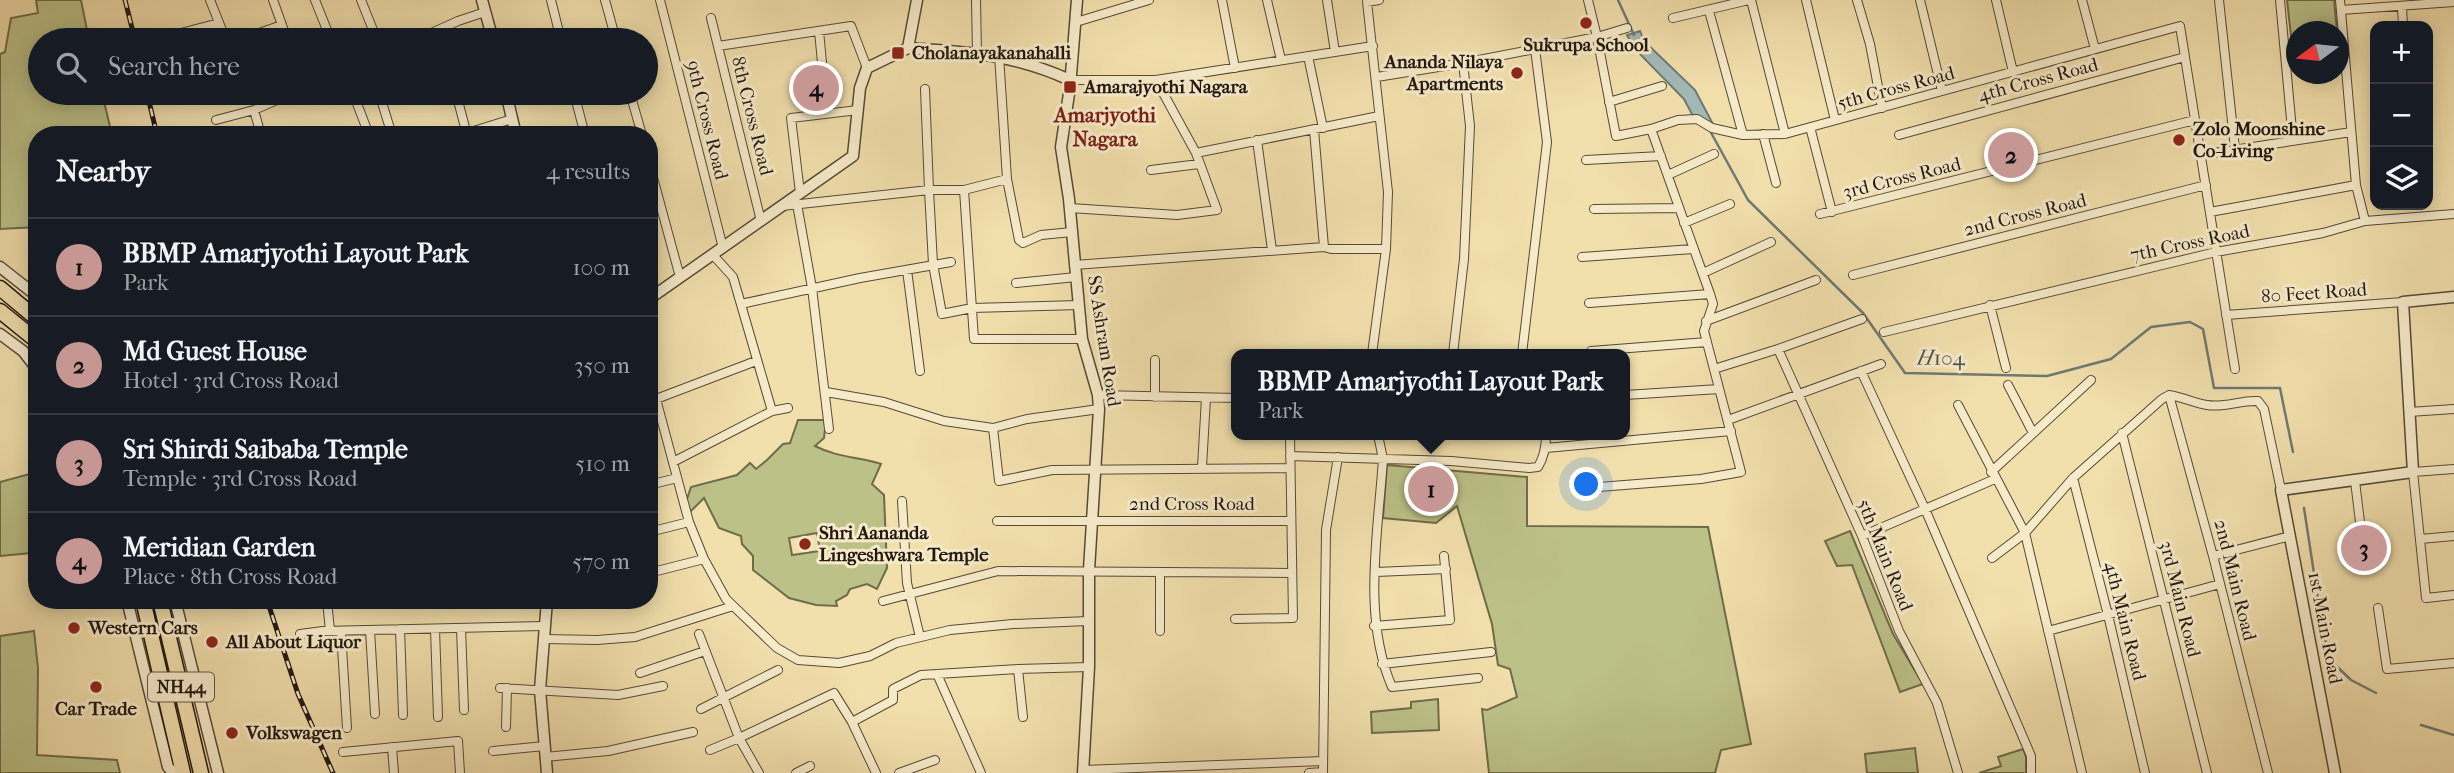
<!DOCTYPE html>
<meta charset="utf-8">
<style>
:root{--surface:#171b24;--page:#242831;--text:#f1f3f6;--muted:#9ea1a6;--line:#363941;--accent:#c59692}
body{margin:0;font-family:"IM FELL French Canon",serif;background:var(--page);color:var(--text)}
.controls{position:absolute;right:21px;top:21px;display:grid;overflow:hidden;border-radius:14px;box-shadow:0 4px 18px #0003}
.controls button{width:63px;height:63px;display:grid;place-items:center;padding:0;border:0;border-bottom:2px solid var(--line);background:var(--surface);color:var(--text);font:35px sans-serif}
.compass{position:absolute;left:2286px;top:21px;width:63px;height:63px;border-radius:50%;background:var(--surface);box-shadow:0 4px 18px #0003;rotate:255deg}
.you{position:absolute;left:1587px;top:485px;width:24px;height:24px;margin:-18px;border:5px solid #fff;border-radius:50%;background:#1a73e8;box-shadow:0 0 0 10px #1a73e833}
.badge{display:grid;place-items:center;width:46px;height:46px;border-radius:50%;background:var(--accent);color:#111;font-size:23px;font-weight:700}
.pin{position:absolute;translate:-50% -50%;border:4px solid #fff;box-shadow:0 2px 7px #0006}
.popup{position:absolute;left:1231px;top:349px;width:399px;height:91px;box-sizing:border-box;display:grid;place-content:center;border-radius:14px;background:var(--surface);filter:drop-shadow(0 2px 5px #0005);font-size:23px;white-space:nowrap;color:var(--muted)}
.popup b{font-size:26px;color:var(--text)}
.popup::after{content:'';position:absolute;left:50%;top:100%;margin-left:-14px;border:14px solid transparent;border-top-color:var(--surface)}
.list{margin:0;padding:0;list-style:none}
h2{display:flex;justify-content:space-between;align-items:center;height:91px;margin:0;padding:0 28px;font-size:30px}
h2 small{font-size:23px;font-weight:400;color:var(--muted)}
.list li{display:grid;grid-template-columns:46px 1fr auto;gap:21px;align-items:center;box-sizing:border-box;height:98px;padding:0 28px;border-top:2px solid var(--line)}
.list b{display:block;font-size:26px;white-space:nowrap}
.list p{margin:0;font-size:23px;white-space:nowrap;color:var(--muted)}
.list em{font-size:23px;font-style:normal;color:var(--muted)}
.icon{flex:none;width:38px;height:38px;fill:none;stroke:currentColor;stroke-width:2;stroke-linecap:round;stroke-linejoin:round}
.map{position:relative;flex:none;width:2454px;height:773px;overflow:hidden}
.search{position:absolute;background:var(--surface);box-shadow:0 4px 18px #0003;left:28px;top:28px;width:630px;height:77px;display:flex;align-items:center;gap:18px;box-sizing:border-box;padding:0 24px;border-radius:38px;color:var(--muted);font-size:26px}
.panel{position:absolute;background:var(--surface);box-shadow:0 4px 18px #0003;left:28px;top:126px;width:630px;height:483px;border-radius:28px}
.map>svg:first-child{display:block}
</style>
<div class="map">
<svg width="2454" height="773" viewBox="0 0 2454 773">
<rect width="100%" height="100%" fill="#f1dfac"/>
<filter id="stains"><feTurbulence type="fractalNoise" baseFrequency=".00286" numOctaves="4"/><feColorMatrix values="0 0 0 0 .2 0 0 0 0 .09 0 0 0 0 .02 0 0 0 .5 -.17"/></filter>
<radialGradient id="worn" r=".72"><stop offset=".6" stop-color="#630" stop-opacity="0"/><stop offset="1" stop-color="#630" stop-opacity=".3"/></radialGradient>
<!-- green -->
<path fill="#bcc188" stroke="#6f6c4c" stroke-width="2" fill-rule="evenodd" d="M36 0H81L89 40H40V93H102L112 135H37V227L0 229V54L5 52 11 18 38 13Z
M2287 0H2334L2337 31 2296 32V70L2295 71Z
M798 420H826L824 438 815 446C836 457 858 457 881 464L872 484 884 495 887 568 877 589 867 584 850 589 847 595 836 601 837 606 816 605 789 598 753 570V556L742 544 741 536 719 528 704 498 690 512 686 502 691 487 737 475 750 463 756 469 767 460 783 444 790 443ZM817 533 820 551 792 555 789 538Z
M1387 465 1527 477V526L1708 527 1751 744 1721 750 1715 773H1489L1482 709 1487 710 1517 697 1510 669 1498 665 1492 624 1457 506 1436 523 1383 518Z
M37 472V526L29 528 31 553 0 556V482Z
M1850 531 1893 634 1923 684 1900 692 1852 565 1837 566 1825 541Z
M34 631 38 668 37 755 117 760 120 773H0V636Z
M1438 699 1439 730 1372 733 1371 712 1411 708V702Z
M1915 748 1918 773H1867L1865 754Z
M2023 749 2026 757V773H1979L2001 766 1998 757Z"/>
<!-- water -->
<path fill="#a2b9b7" stroke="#6f7974" stroke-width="2" d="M1640 31 1644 41 1695 90 1714 126 1694 118 1684 99 1634 48 1627 35Z"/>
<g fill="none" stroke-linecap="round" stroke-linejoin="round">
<!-- stream -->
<path stroke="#6f7974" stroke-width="2.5" d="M1618 0 1634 35
M1709 129 1748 200 1863 313 1905 373 2047 376 2111 359 2151 327 2190 322 2203 329 2214 388H2280L2293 452
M2304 508 2319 606
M2323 630 2329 659 2351 680 2376 693
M2421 725 2454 735"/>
<!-- minor casing -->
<g stroke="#564a37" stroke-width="10">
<path id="minor" d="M210 0 226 40
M273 0 282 25
M315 0 331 40
M361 0 377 40
M551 0 561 40
M605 0 616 40
M660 0 723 248
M976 0 977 53
M1222 0 1235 68
M1267 0 1281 60
M1327 0 1335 52
M1588 0 1597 37 1627 28
M1751 0 1785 134
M1806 0 1835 120
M1857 0 1870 44 1882 108
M1920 0 1942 91
M1996 0 2013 72
M2082 0 2095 49
M2219 0 2235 149
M2280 0 2293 141
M2340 0 2356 185 2365 221
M2402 7 2403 26
M2341 10 2454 2
M1709 11 1743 135
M711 18 761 221
M1673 18 1749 0
M1076 22 1149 0
M819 31 823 73
M173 35 219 23
M239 40 282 25 287 40
M416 40 458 21 485 12
M718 46 851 26 867 68
M999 55 1007 179 1019 240 1023 243 1041 235 1072 232
M1308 56 1323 128
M1377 77 1463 63 1597 37 1616 136 1651 129 1678 120 1697 119 1712 128 1743 135 1785 134 2180 26 2235 369
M1070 80H1156L1373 46
M1156 80 1196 153 1379 116
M353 93 369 135
M379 93 392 135
M456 93 467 135
M574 93 585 135
M630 93 642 135
M1609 102 1662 86
M254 110 261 135
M216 120 254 110 293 93
M1810 127 1832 212
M1314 130 1324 247
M467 133 512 119
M1763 134 1776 183
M1899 135 2185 57
M1257 140 1272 250
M2201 155 2351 132
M1586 160 1661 156
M649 163 680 277
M1151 170 1199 164
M1668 175 1714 154
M1007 179 964 190H929L933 264 942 314 972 308 1079 305
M964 190 974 339H1082
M800 193 791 118 858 110
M797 204 812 288 829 429
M782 206 929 190 925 89
M1070 208 1177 215 1217 210 1196 153
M1594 209 1679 208
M2210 212 2356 185
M1820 214 2195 120
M1684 223 1730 204
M713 255 733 277 772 411 788 408
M1582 257 1693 249
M1074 265 1324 247 1331 249H1386
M907 270 920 371
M1703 273 1771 242
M1853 275 2206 185
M1016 283 1076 277
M1589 303 1710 294
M741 304 860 278 951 262
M1990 305 2006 368
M2226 315 2403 302
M1706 321 1816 280
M1884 332 2216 252 2323 233 2365 221 2454 214
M1778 349 1862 536 1899 631 1937 703 1958 773
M1591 351 1707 342
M1372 354 1386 249 1388 192 1367 2 1379 0
M1453 354 1464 259 1470 126 1463 63
M1522 354 1547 142 1535 49
M1155 360V397
M756 361 656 399 689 522 704 559 726 599 777 648 798 660 839 663 870 656 896 643 950 630 1013 624 1088 621
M1714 369 1778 349 1862 319
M1861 371 1925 509 2031 756V773
M2008 385 2033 433
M826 392 884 402 944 421 993 428 1027 419 1099 409
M1098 395 1237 398
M1625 395 1719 389
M2169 395 2213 556 2268 773
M1958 405 2025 533 1992 558
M2409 412 2454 409
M1728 420 1881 364
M993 428 999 481 1052 470 1290 468
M2122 433 2207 773
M1378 435 1383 459C1378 534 1362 617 1392 687L1478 678
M1546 448 1731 431
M1290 456 1451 461 1529 468 1538 467C1544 457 1546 447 1546 435
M673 462 772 411
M1202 467 1206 398
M2454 469 2413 472 2426 598 2454 595
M1991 472 2091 380
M2073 478 2108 615 2145 773
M2355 481 2364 555
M649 485 677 478
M1586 488 1701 479 1741 472 1704 331 1713 304 1710 294 1651 129
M902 501 907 583 920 637
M997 521H1291
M649 532 689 522
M1862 536 1995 479
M2420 539 2454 536
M2213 556 2290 536
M1160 572V631
M1376 572 1446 569
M649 573 704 559
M327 600 330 631
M883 601 998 571 1292 573
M2378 608 2387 669 2454 663
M1235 619 1293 618 1290 435
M1374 626 1450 620 1444 556
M461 628 464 710
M400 629 403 715
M435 629 438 717
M370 630 375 714
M341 631 347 728
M2048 631 2220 584
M300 634 323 631 545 626
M699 634 739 738 759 773
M544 639 597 640 635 637 733 606
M1382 664 1491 652
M1018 669 1023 717
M640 673 705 651
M937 674 981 773
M500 688 618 695 663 686
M701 709 778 670
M852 722 893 700V689L921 675 1018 669 1089 667
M506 727 507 688
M392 747 394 773
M710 750 739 738 834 693 852 722 876 773
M493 751 545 746
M343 752 458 741 460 773
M545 757 608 751 693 732
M1083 770 1323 761
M796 773 810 766
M899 773 935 760
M1309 773 1323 772 1326 530 1338 457
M2082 773 2025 533 2073 478 2162 399 2169 395C2183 397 2194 403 2207 405 2225 408 2240 400 2258 401L2264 409 2281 490"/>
</g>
<!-- tertiary casing -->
<g stroke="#564a37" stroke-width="13">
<path id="tertiary" d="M482 0 493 40
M1077 0 1070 87 1061 147 1069 199 1082 339 1098 395 1099 409 1089 570V667L1083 773
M908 48C968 52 1013 54 1070 80
M506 93 516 135
M0 267 37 296
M649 299 853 156 860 88 867 68 908 48 917 0
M0 334 23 351 37 369
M127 600 168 767 174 773
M175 600 218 773
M547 600 540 690 547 773
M2335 773 2281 490 2413 472 2403 302 2454 297"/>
</g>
<!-- trunk casing -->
<g stroke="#221810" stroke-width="17">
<path id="trunk" d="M0 288 37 319
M0 311 37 341
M143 600 183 773
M160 600 201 773"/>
</g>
<!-- minor -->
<use href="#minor" stroke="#f6eac9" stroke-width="8"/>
<!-- tertiary -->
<use href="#tertiary" stroke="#f6eac9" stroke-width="10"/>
<!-- trunk -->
<use href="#trunk" stroke="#f1dfac" stroke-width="14"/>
<!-- rail casing -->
<g stroke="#221810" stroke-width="5">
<path id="rail" d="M125 0 135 40
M147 93 157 135
M267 600 298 694 333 773"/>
</g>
<!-- rail -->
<use href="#rail" stroke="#f6eac9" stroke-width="2.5" stroke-dasharray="8" stroke-linecap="butt"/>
</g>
<!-- markers -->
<g fill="#8f2418" stroke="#f6eac9" stroke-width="2.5">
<circle cx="1586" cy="23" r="7"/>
<rect x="891" y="46" width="14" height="14" rx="3.5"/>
<circle cx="1517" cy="73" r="7"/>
<rect x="1063" y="80" width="14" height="14" rx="3.5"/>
<circle cx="2179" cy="140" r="7"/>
<circle cx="805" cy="544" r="7"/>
<circle cx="74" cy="628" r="7"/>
<circle cx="212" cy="642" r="7"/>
<circle cx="96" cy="687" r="7"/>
<circle cx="232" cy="733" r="7"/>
</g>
<g text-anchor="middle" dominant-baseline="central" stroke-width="6" stroke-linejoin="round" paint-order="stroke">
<!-- shield labels -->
<rect fill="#f6eac9" stroke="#625748" stroke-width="2" x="148" y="672.5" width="66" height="29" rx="5"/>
<g font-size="18" font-weight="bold" fill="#221810">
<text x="181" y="687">NH44</text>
</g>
<!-- poi labels -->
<g font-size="19" font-weight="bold" fill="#221810" stroke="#f6eac9" text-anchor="start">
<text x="1586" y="45" text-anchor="middle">Sukrupa School</text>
<text x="912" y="53">Cholanayakanahalli</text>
<text x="1503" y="62" text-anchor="end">Ananda Nilaya<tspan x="1503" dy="22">Apartments</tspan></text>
<text x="1084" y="87">Amarajyothi Nagara</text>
<text x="2193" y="129">Zolo Moonshine<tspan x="2193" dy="22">Co-Living</tspan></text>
<text x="819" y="533">Shri Aananda<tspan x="819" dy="22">Lingeshwara Temple</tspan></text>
<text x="88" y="628">Western Cars</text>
<text x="226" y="642">All About Liquor</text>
<text x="96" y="709" text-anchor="middle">Car Trade</text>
<text x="246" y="733">Volkswagen</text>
</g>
<!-- street labels -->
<g font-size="19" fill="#221810" stroke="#f6eac9">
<text transform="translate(2038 80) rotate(-15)">4th Cross Road</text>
<text transform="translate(1896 88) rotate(-15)">5th Cross Road</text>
<text transform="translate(752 116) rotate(76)">8th Cross Road</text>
<text transform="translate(707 120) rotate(76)">9th Cross Road</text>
<text transform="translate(1902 178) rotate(-14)">3rd Cross Road</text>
<text transform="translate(2025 215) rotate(-14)">2nd Cross Road</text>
<text transform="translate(2190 243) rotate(-12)">7th Cross Road</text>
<text transform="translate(2314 293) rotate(-4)">80 Feet Road</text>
<text transform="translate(1104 341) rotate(81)">SS Ashram Road</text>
<text x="1192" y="504">2nd Cross Road</text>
<text transform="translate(1885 555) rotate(68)">5th Main Road</text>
<text transform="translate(2235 580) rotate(76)">2nd Main Road</text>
<text transform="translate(2180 599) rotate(76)">3rd Main Road</text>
<text transform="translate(2125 621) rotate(76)">4th Main Road</text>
<text transform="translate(2325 628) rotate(79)">1st Main Road</text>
</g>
<!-- neighbourhood labels -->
<g font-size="21" font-weight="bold" fill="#7a1f14" stroke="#f6eac9">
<text x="1105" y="115">Amarjyothi<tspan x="1105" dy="24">Nagara</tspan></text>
</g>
<!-- water labels -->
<g font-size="21" font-style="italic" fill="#4f504a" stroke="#f6eac9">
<text transform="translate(1941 358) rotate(1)">H104</text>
</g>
</g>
<rect width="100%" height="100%" filter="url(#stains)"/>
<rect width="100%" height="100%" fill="url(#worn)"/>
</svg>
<div class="controls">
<button>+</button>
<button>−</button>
<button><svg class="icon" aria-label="layers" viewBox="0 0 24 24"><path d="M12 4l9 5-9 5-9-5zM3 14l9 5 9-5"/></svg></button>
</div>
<svg class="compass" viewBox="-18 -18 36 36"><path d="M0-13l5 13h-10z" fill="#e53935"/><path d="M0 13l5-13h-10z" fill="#9ea1a6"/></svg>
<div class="you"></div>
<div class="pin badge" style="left:1431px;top:489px">1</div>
<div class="popup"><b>BBMP Amarjyothi Layout Park</b>Park</div>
<div class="pin badge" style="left:2011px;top:155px">2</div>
<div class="pin badge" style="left:2364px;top:548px">3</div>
<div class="pin badge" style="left:816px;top:88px">4</div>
<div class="search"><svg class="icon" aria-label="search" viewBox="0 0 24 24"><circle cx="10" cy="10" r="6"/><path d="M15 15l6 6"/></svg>Search here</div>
<section class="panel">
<h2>Nearby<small>4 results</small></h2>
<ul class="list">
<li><span class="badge">1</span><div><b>BBMP Amarjyothi Layout Park</b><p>Park</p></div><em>100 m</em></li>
<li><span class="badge">2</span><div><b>Md Guest House</b><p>Hotel · 3rd Cross Road</p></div><em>350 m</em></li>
<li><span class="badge">3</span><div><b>Sri Shirdi Saibaba Temple</b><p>Temple · 3rd Cross Road</p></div><em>510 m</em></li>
<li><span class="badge">4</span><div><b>Meridian Garden</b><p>Place · 8th Cross Road</p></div><em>570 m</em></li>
</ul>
</section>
</div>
